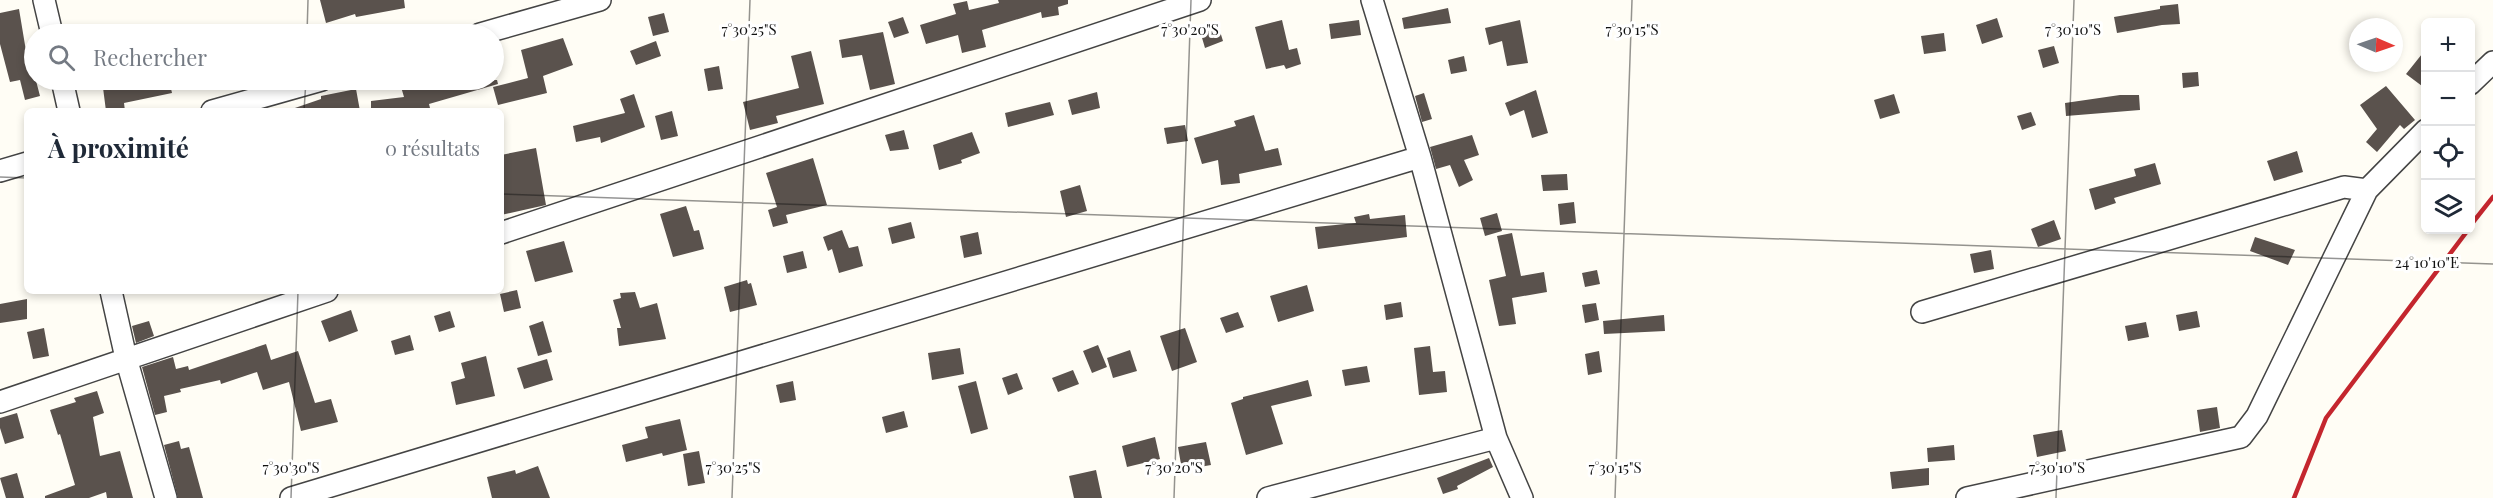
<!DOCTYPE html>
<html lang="fr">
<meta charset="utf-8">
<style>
:root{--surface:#fff;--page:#f2f2f3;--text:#1f2937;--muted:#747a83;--line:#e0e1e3}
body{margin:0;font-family:"Playfair Display",serif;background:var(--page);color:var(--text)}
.controls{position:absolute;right:18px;top:18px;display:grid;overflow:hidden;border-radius:9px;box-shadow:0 3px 9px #0003}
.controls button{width:54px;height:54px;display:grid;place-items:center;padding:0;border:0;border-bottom:2px solid var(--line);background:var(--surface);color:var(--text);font:30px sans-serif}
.compass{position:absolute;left:2349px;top:18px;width:54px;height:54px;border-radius:50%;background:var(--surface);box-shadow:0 3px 9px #0003;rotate:92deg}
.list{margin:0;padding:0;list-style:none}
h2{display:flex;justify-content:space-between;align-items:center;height:78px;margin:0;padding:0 24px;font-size:26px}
h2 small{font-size:20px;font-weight:400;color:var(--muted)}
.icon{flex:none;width:33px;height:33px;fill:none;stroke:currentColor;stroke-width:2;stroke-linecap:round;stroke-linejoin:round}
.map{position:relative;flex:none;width:2493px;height:498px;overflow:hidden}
.search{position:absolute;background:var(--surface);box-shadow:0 3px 9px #0003;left:24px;top:24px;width:480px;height:66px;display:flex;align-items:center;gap:15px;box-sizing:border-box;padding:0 21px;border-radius:33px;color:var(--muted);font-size:22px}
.panel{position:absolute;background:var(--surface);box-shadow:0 3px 9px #0003;left:24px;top:108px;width:480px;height:186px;border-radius:9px}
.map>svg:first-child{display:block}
</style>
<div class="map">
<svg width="2493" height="498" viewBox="0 0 2493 498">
<rect width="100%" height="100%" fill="#fffdf5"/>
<!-- building -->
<path fill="#5a524d" d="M320 0H404L405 8 356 17 355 14 326 23Z
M998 0H1068V4L1058 7 1059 15 1042 18 1041 12 982 30 986 47 962 53 958 35 926 44 920 25 956 14 953 4 967 1 969 10 999 3Z
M2178 4 2180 24 2162 25 2117 33 2114 17 2160 9V6Z
M1448 8 1451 23 1404 29 1402 18Z
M19 9 26 51 28 50 40 96 25 100 20 80 10 82 0 44V13Z
M664 13 669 32 653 36 648 17Z
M903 17 909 33 894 38 888 22Z
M1997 18 2003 37 1982 44 1976 25Z
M1282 20 1289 50 1297 48 1301 64 1286 69 1284 65 1266 69 1255 27Z
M1359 20 1361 35 1331 39 1329 24Z
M1520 20 1528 63 1507 66 1502 41 1489 45 1485 28Z
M1218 25 1223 41 1205 48 1200 31Z
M883 32 895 84 870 90 862 55 842 58 839 40Z
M1944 33 1946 51 1924 54 1921 36Z
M563 38 573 65 543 76 547 93 498 105 493 87 528 78 521 50Z
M656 41 661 56 636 65 630 51Z
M2054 46 2059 63 2043 68 2038 50Z
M2426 49V89L2406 74Z
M811 51 824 104 776 116 778 123 750 130 743 102 799 88 791 56Z
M1464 56 1467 71 1451 74 1448 60Z
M719 66 723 89 708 91 704 69Z
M2198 72 2199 86 2183 88 2182 73Z
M102 80H169L172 93 124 103 125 111H106Z
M399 80H497L498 84 429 104 430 108 420 111H371V101L404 97Z
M2386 86 2415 120 2404 129 2400 125 2377 152 2366 142 2377 129 2360 105Z
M356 89 360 111H293L292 109 321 99V96Z
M1536 90 1548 133 1532 138 1524 110 1510 116 1505 103Z
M1097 92 1100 108 1072 115 1068 100Z
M1424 93 1432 119 1422 122 1415 96Z
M634 94 645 127 601 143 600 137 576 142 573 126 625 113 620 99Z
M1894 94 1900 113 1880 119 1874 100Z
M2120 95H2139L2140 110 2066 116 2065 103Z
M1050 102 1054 115 1008 127 1005 113Z
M672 111 678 136 661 140 655 116Z
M2031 112 2036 125 2022 130 2017 116Z
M1254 115 1265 151 1278 148 1282 165 1239 174 1240 183 1221 185 1218 160 1202 164 1194 138 1236 126 1234 121Z
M1185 125 1188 141 1167 144 1164 128Z
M904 130 909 149 890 151 885 135Z
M972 132 980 153 961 160 962 163 939 170 933 145Z
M1472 135 1479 155 1464 160 1473 180 1459 187 1450 165 1436 169 1430 147Z
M536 148 546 205 501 215V155Z
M2297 151 2303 172 2274 181 2267 161Z
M813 158 827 205 786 215 788 223 773 227 768 210 777 207 766 173Z
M2155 163 2161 184 2114 198 2116 203 2095 210 2089 189 2136 176 2134 169Z
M1567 174 1568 190 1543 191 1541 175Z
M1080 185 1087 211 1066 217 1060 191Z
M1574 202 1576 223 1560 225 1558 204Z
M686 206 694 231 699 230 704 249 673 257 660 214Z
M1497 213 1502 231 1485 236 1480 218Z
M1369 214 1370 219 1405 215 1407 237 1318 249 1315 227 1356 223 1354 217Z
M2054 220 2061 239 2038 247 2031 229Z
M911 222 915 238 892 244 888 228Z
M842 230 849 248 858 246 863 266 839 273 832 249 828 251 823 237Z
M978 232 982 254 964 258 960 236Z
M1512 233 1521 276 1544 272 1547 292 1512 298 1516 324 1499 326 1489 280 1506 276 1497 236Z
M2255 237 2295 250 2288 265 2250 251Z
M564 241 573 272 535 282 526 251Z
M1991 250 1994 269 1974 273 1970 254Z
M803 251 807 268 787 273 783 256Z
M1597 270 1600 284 1585 287 1582 273Z
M747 280 748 284 751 283 757 305 730 312 724 287Z
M1307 285 1314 311 1278 322 1270 296Z
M517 290 521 308 504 312 500 294Z
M635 292 640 308 657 303 666 339 619 346 617 328H621L613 300 621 298 620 293Z
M27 299V319L0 323V304Z
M1401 302 1403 317 1386 320 1384 305Z
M1596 303 1599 320 1585 323 1582 305Z
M351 310 358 331 329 342 321 321Z
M450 311 455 327 439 332 434 316Z
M2197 311 2200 327 2179 331 2176 315Z
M1238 312 1244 327 1226 333 1220 318Z
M1664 315 1665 331 1604 334 1603 321Z
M149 321 154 336 136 343 132 326Z
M543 321 552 352 538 356 529 326Z
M2146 322 2149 337 2128 341 2125 326Z
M44 328 49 356 33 359 27 332Z
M1185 328 1197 362 1172 371 1160 336Z
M410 335 414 350 395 355 391 341Z
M266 344 271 360 298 351 315 403 331 399 338 422 301 431 289 382 263 390 257 372 221 384 220 380 180 389 181 392 164 396 167 412 155 415 142 367 173 357 176 369 188 366 189 370Z
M1098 345 1107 367 1092 373 1083 351Z
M1430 346 1433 372 1445 371 1447 392 1419 395 1414 348Z
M960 348 964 374 932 380 928 353Z
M1130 350 1137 371 1113 378 1107 358Z
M1599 351 1602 372 1588 375 1585 354Z
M486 356 495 396 456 405 451 382 465 378 461 363Z
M547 359 553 380 524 389 517 368Z
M1367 366 1370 382 1345 386 1342 370Z
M1073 370 1079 384 1058 392 1052 378Z
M1017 373 1023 389 1008 395 1002 378Z
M1308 380 1312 396 1271 406 1283 444 1246 455 1231 403 1243 399V397Z
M793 381 796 400 780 403 776 385Z
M976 381 988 429 971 434 958 386Z
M97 391 104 413 93 417 100 456 120 451 133 498H107L106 492 89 498H45V496L75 485 60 434 58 435 50 410 76 402 74 398Z
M2217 407 2220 428 2200 432 2197 410Z
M904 411 908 427 886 433 882 417Z
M17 413 24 438 5 444 0 428V418Z
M680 419 687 450 663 456 662 453 626 462 622 445 648 438 645 427Z
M2062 430 2066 451 2037 457 2033 435Z
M1155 437 1160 459 1127 467 1122 446Z
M179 441 181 449 189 447 203 498H178L164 445Z
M1206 442 1211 465 1182 470 1178 447Z
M1954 445 1955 460 1928 462 1927 448Z
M699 451 705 483 688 486 683 454Z
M1489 458 1493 467 1457 486 1458 489 1443 494 1437 478Z
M538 466 550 498H492L487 477 515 470 516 474Z
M1929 468V485L1892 489 1890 472Z
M1096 470 1102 498H1074L1069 476Z
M17 473 24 498H6L0 478Z"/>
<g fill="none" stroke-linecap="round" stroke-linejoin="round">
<!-- minor casing -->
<g stroke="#444" stroke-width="24">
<path id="minor" d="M44 0 52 34
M1372 0 1420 157 1496 438 1522 498
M480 34 600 0
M62 80 69 111
M2470 84 2493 62
M212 111 322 80
M0 171 27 163
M501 233 1200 0
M111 291 126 358 166 498
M1922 312 2344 187 2367 190
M0 402 327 291
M291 498 1420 157
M1268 498 1496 438
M1967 498 2241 437 2257 416 2367 190 2426 130"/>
</g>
<!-- minor -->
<use href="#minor" stroke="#fff" stroke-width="21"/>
<!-- rail -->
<path stroke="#c4262e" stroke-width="4.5" d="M2470 226 2493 197
M2294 498 2326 418 2468 230"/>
</g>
<!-- ticks -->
<path fill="none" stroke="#111" stroke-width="1.5" stroke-opacity="0.45" d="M307 34 308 0M304 111 306 80M0 177 27 178M501 194 2493 264M291 498 298 291M732 498 750 0M1174 498 1191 0M1615 498 1632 0M2056 498 2074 0"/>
<g font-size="15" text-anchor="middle" fill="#111" stroke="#fff" stroke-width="6" stroke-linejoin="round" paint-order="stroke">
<text x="749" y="35">7°30'25"S</text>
<text x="1190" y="35">7°30'20"S</text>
<text x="1632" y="35">7°30'15"S</text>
<text x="2073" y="35">7°30'10"S</text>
<text x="2427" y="268">24°10'10"E</text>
<text x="291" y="473">7°30'30"S</text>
<text x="733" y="473">7°30'25"S</text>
<text x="1174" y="473">7°30'20"S</text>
<text x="1615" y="473">7°30'15"S</text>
<text x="2057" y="473">7°30'10"S</text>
</g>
</svg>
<div class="controls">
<button>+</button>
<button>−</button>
<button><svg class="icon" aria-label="locate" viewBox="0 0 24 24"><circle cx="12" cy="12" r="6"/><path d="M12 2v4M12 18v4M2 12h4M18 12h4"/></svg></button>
<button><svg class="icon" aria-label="layers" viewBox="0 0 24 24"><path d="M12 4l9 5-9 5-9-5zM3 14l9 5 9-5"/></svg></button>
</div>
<svg class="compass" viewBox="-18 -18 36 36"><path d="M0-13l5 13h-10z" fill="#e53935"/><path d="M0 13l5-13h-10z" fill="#747a83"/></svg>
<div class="search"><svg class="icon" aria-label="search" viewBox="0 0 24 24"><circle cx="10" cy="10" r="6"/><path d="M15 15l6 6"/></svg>Rechercher</div>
<section class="panel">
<h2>À proximité<small>0 résultats</small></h2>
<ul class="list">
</ul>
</section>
</div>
